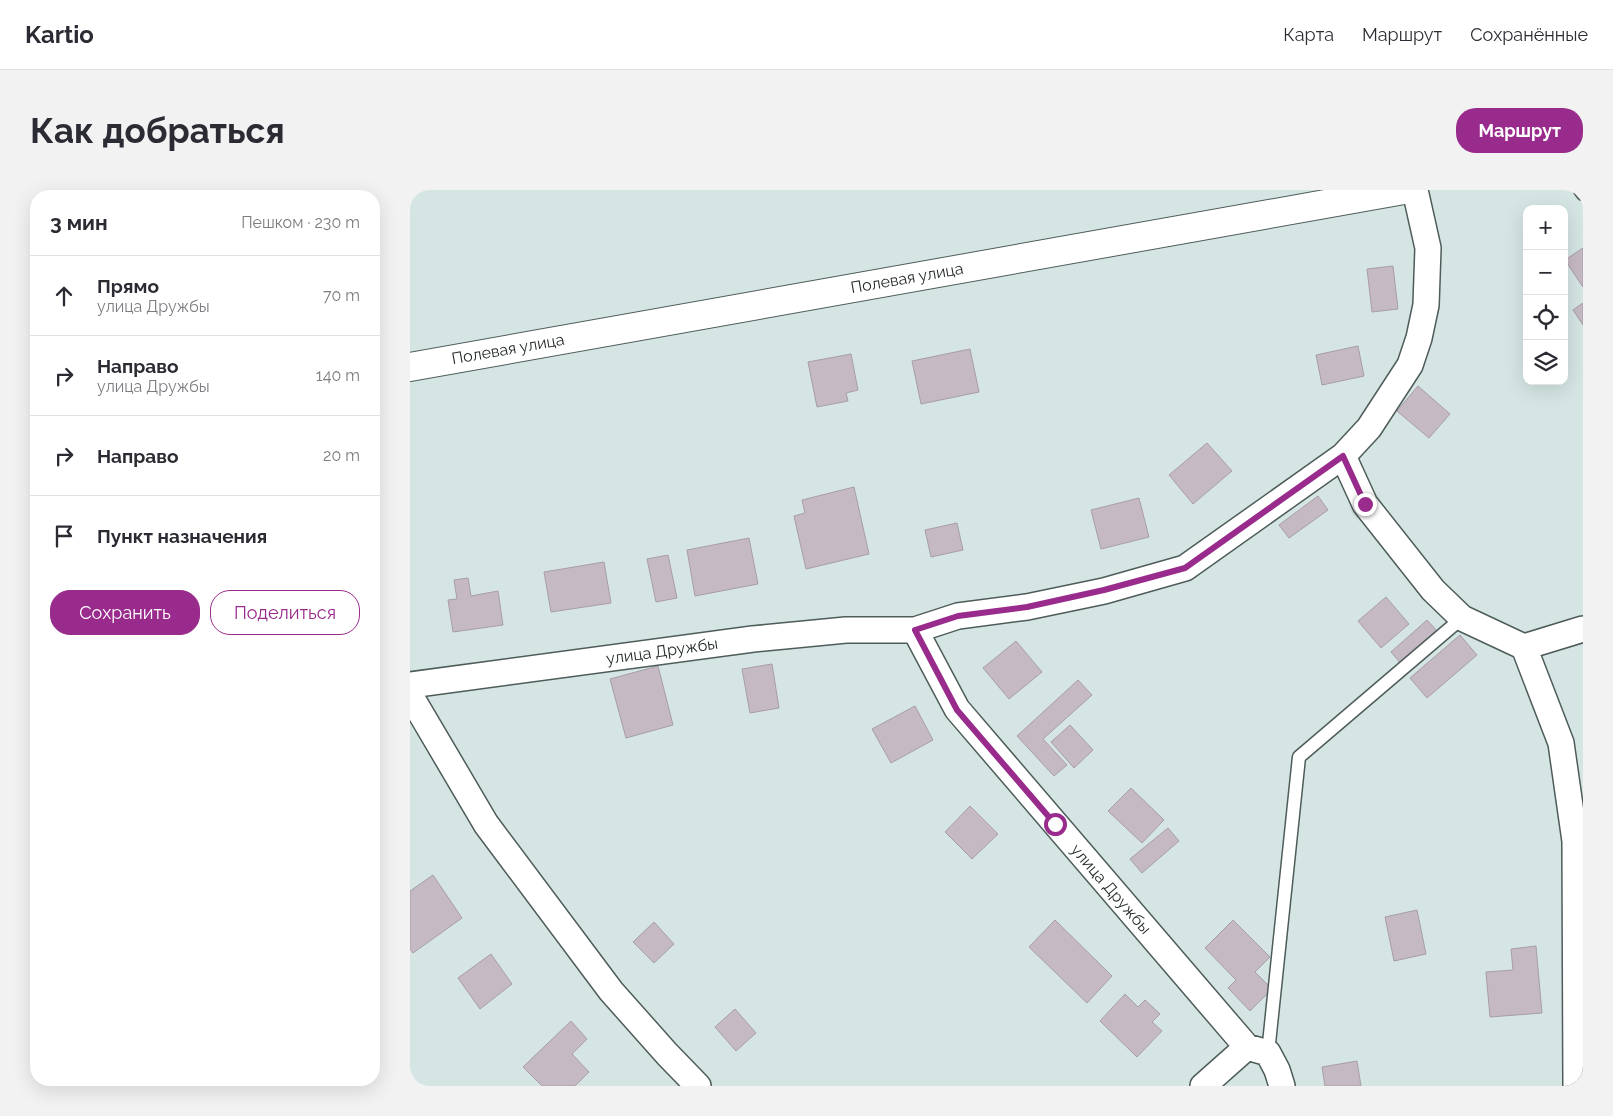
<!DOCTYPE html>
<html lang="ru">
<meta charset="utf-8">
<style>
:root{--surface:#fff;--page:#f2f2f3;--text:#2b2b33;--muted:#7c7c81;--line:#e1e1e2;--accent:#982b8b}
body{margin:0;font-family:Raleway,sans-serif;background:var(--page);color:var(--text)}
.controls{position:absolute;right:15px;top:15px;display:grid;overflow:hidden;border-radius:10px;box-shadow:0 5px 20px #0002}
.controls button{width:45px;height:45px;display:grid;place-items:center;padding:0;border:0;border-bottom:1px solid var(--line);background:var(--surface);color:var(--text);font:25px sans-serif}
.stop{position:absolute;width:15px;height:15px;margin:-11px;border:4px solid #982b8b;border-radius:50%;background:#fff}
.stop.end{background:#982b8b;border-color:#fff;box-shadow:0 1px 5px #0008}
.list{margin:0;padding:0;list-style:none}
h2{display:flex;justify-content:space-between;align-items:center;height:65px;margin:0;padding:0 20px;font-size:21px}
h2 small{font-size:16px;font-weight:400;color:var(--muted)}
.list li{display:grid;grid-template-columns:32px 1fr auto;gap:15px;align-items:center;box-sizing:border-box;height:80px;padding:0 20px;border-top:1px solid var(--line)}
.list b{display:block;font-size:19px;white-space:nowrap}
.list p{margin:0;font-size:16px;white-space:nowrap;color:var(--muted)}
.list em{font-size:16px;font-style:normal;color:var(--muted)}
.actions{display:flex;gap:10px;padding:15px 20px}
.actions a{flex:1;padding:11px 0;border:1px solid var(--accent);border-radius:20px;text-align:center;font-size:18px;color:var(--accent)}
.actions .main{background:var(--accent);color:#fff}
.icon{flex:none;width:28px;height:28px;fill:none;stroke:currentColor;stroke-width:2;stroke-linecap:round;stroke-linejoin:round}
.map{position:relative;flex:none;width:1173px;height:896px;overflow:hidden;border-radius:20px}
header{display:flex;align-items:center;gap:30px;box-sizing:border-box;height:70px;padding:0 25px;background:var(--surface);border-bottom:1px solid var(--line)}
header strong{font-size:24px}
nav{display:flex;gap:28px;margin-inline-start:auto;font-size:18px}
.intro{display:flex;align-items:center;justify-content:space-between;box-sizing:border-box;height:120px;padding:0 30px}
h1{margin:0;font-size:35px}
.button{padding:12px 22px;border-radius:20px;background:var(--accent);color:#fff;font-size:18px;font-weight:700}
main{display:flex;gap:30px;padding:0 30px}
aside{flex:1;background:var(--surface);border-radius:20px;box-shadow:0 5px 20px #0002}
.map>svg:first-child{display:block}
</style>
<header>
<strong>Kartio</strong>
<nav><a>Карта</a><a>Маршрут</a><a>Сохранённые</a></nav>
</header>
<div class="intro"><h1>Как добраться</h1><a class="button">Маршрут</a></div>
<main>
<aside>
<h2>3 мин<small>Пешком · 230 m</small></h2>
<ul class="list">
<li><svg class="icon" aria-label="ahead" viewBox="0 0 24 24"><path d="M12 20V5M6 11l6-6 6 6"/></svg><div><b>Прямо</b><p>улица Дружбы</p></div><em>70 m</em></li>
<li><svg class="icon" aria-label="right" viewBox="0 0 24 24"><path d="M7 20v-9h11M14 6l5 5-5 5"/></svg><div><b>Направо</b><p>улица Дружбы</p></div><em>140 m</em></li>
<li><svg class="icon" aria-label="right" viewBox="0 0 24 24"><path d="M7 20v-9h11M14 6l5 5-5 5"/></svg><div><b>Направо</b></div><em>20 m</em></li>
<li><svg class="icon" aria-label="arrive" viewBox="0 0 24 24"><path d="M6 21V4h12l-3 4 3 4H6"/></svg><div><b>Пункт назначения</b></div></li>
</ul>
<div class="actions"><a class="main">Сохранить</a><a>Поделиться</a></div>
</aside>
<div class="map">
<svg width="1173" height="896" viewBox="0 0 1173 896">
<rect width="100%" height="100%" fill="#d4e5e3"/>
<!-- building -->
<path fill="#c5b9c3" stroke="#a99da6" d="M1173 58V97L1155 70Z
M983 76 988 119 962 122 957 79Z
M1173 113V135L1163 120Z
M948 156 954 186 912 195 906 165Z
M560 159 569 202 511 214 502 171Z
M441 164 448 200 436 203 438 211 407 217 398 172Z
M1008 196 1040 224 1019 248 987 221Z
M797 253 822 281 783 314 759 285Z
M444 297 459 364 396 379 384 326 395 323 392 310Z
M908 306 918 320 879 348 869 335Z
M729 308 739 347 691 359 681 320Z
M547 333 553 360 521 367 515 340Z
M339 348 348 394 285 406 277 360Z
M258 365 267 408 246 412 237 369Z
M194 372 201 413 141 422 134 382Z
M58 388 61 406 88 401 93 435 43 442 38 410 47 409 44 390Z
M976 407 999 434 971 458 948 431Z
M1017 430 1029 443 992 475 981 462Z
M1050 445 1067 465 1017 508 1000 488Z
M606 451 632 482 599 509 573 478Z
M362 474 369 518 340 523 332 479Z
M248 476 263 535 216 548 200 489Z
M668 490 682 505 633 549 657 575 644 586 607 546Z
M505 516 523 550 481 573 462 539Z
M660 535 683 560 664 578 641 552Z
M721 598 754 630 732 653 698 621Z
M560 616 588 644 562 669 535 642Z
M758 638 769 651 732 683 720 669Z
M23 685 52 728 3 763 0 759V701Z
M1007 720 1016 764 984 771 975 727Z
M645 730 702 786 677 813 619 757Z
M823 730 860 767 845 782 862 799 840 821 818 798 826 790 795 758Z
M244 732 264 754 244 773 223 752Z
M1126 756 1132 823 1080 827 1076 782 1103 780 1101 759Z
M81 764 102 794 70 819 48 788Z
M715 804 728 817 735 810 750 824 742 832 752 841 727 867 690 831Z
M325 819 346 843 326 861 305 837Z
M161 831 177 849 162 864 179 882 165 896H132L113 877Z
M947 871 951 896H915L912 877Z"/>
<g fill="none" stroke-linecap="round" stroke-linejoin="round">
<!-- service casing -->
<g stroke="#4e5c5a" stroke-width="15">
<path id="service" d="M1170 0 1173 4
M858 863 889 567 1052 428"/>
</g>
<!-- minor casing -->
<g stroke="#4e5c5a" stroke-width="28">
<path id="minor" d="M933 266 955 314 1023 400 1052 428 1114 457 1173 439
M505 440 547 519 837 857 858 863 867 880 872 896
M1114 457 1151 553 1165 651 1166 896
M0 495 343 449 436 440H505L548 426 617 417 694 401 775 378 933 266 959 238 1000 175 1009 148 1016 115 1018 58 1005 0
M0 505 76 634 201 801 257 864 288 896
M793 896 837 857"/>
</g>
<!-- tertiary casing -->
<g stroke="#4e5c5a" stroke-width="30">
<path id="tertiary" d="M0 177 994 0"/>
</g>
<!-- service -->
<use href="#service" stroke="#fff" stroke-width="12"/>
<!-- minor -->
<use href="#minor" stroke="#fff" stroke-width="25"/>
<!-- tertiary -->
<use href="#tertiary" stroke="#fff" stroke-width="28"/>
</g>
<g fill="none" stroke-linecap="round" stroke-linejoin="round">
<!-- route -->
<path stroke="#982b8b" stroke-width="6" d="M645 634 547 520 505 440 548 426 617 417 694 400 775 378 933 266 955 314"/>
</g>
<g text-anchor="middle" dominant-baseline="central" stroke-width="4" stroke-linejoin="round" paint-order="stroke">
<!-- street labels -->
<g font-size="16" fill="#252b2b" stroke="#fff">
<text transform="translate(497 88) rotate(-10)">Полевая улица</text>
<text transform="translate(98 159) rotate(-10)">Полевая улица</text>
<text transform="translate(252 461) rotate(-8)">улица Дружбы</text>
<text transform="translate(701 699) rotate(49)">улица Дружбы</text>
</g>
</g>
</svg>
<div class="controls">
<button>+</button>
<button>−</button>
<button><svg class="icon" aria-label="locate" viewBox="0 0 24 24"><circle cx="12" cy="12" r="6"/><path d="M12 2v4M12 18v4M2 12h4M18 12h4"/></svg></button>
<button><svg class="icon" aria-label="layers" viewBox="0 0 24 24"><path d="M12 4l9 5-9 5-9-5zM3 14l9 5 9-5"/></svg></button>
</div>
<div class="stop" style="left:645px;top:634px"></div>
<div class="stop end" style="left:955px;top:314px"></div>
</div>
</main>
